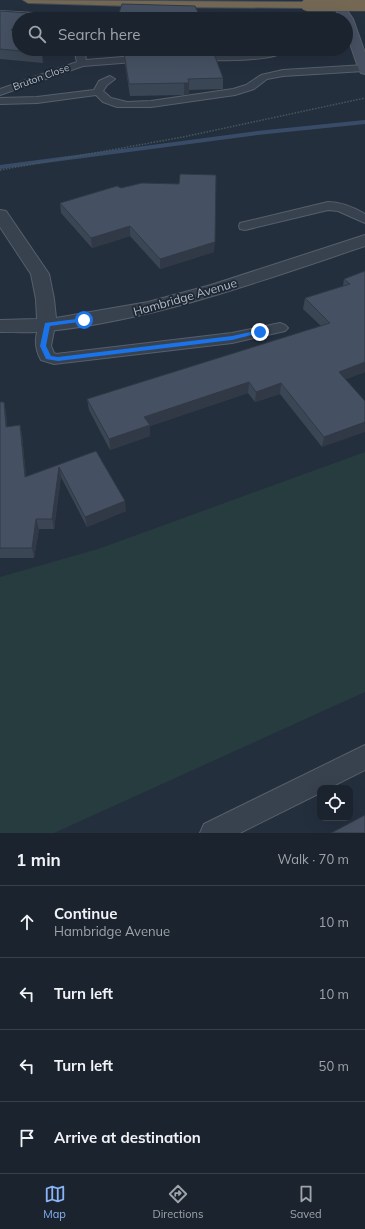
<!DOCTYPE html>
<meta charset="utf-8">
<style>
:root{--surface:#1b232e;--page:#242b36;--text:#f1f3f6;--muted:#a0a4aa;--line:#39404a;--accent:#8ab4f8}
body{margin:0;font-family:Mulish,sans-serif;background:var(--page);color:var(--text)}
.controls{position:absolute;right:12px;bottom:12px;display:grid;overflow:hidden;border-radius:8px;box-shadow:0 4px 16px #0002}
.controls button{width:36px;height:36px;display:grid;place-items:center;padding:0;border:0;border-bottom:1px solid var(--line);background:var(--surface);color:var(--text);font:20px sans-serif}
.stop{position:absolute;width:12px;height:12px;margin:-9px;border:3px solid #1a73e8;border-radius:50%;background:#fff}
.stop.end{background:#1a73e8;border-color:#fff;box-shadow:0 1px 4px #0008}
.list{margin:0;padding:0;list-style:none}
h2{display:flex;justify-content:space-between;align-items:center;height:52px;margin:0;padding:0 16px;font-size:17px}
h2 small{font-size:13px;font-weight:400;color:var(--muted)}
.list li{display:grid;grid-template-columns:26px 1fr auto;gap:12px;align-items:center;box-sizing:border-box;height:72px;padding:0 16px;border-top:1px solid var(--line)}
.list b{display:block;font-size:15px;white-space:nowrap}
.list p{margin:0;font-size:13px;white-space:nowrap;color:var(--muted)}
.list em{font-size:13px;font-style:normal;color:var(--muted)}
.icon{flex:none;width:22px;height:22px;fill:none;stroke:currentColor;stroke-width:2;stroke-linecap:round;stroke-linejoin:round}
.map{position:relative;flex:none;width:365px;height:833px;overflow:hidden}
.search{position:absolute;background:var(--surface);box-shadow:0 4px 16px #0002;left:12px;right:12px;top:12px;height:44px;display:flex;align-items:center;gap:10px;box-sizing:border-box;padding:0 14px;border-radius:22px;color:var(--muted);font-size:15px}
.sheet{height:340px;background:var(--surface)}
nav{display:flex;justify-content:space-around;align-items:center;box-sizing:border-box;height:56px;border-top:1px solid var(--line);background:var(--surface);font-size:11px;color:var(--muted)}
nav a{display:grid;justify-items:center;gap:2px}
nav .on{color:var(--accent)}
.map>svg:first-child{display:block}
</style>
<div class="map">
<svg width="365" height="833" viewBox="0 0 365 833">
<rect width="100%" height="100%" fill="#242f3e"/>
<!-- green -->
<path fill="#263c3f" d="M365 452V692L54 833H0V577L98 549Z"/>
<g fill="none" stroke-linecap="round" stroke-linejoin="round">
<!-- stream -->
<path fill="#394c67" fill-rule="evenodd" d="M365 120V124L257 135 0 169V165L257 131Z"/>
<!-- lane casing -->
<g stroke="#565f6c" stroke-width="2">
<path id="lane" d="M0 11 84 16 88 19H41L0 17Z
M274 13 291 14 304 17 305 19H255L260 16Z
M74 49H84L86 60 147 55 152 58 147 61 83 66 0 95V89L77 62Z
M274 49H289C275 63 213 60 193 60L188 57 193 54H239Z
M365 65 364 71 283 76 267 79 254 89 235 95 151 107H117L103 102 96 95 37 103 0 104V98L37 97 94 90 99 81 110 76 115 79 107 85 103 91 111 98 127 102 151 101 233 89 246 85 261 75 283 70Z
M328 202C342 202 353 207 365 214V223L338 211 328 210 245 230 240 229 239 226 240 223Z
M47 320 52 322 55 325 51 346 54 353 56 354 232 333 280 323 285 325 288 328 285 331 232 343 54 364 41 360C34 348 34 333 42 322Z
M365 745V770L329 788H320V793L240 833H200L204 824Z"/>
</g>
<!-- street casing -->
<g stroke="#565f6c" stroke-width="2">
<path id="street" d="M0 210 6 211 49 274 54 299 56 318 148 302 211 285 365 235V246C261 281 158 319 49 331 33 333 16 332 0 332V320L37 319 36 299 31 274 0 227Z"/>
</g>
<!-- secondary casing -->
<g stroke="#565f6c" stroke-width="2">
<path id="secondary" d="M330 0H340L353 19 365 53V74L361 73 359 70 346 32V19H341Z"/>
</g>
<!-- highway casing -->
<g stroke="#434c59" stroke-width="2">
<path id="highway" d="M23 0 307 2 312 5 307 8 166 7 28 3Z"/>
</g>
<!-- path -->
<path stroke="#44595c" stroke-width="1.5" stroke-dasharray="1.5 1.5" stroke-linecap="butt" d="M0 170 183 137 365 98"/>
<!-- lane -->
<use href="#lane" fill="#38414e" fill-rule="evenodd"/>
<!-- street -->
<use href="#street" fill="#38414e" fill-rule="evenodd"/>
<!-- secondary -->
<use href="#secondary" fill="#465061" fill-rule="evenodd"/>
<!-- highway -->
<use href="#highway" fill="#746855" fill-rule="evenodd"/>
<!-- highway-bridge casing -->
<g stroke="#434c59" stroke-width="13" stroke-linecap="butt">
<path id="highway-bridge" d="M307 5H365"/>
</g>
<!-- highway-bridge -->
<use href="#highway-bridge" stroke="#746855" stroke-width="12"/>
</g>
<!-- wall -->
<path fill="#3b4654" d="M0 11 17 35 42 53 43 63 0 59Z
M123 49H210V51L223 78V89L189 90V94L184 95 130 96 125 64V55H124Z
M60 203 214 252 160 269 130 236 92 248 61 213Z
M365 271V372L346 379 322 447 280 394 255 402 248 393 150 426V436L110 450 89 410 87 399 321 326 303 309 305 298 343 286 344 279Z
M0 401V403L4 402 6 413 7 427 20 425 22 435 26 477 96 451 126 511 87 527 61 477 54 529H39L34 558H0Z"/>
<!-- shaded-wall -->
<path fill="#303945" d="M27 13V19H21Z
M19 21V32L12 40 11 30Z
M184 83H189V94L184 95Z
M130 226V236L92 248 91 238Z
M215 242 214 252 160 269V259Z
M365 362V372L337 382 339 372Z
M249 382 248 393 150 426V436L110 450 109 439 144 417Z
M281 383 280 394 255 402 256 392Z
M4 402 6 413 8 437 6 427Z
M365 422V432L322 447 324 437Z
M20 425 22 435 27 487 25 477Z
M59 467 61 477 54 529 52 519Z
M125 501 126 511 87 527 85 517Z
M36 519 39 529 34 558 32 548Z"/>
<!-- building -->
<path fill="#455162" stroke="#303945" d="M122 4 195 6 201 19H117Z
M0 11 27 13 21 19H19V21L11 30 19 36V49H36L42 53 0 49Z
M213 51 223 78 188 79 189 83H184L129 84 124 53Z
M180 174 216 175 215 242 160 259 130 226 91 238 60 203 117 186 121 188 142 183 179 184Z
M365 271V362L339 372 365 401V422L324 437 281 383 256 392 249 382 144 417 150 425 109 439 87 399 330 323 305 298 350 284 344 279Z
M0 402H4L6 427 20 425 25 477 96 451 125 501 85 517 59 467 52 519H36L32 548H0Z
M365 815V833H331Z"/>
<!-- route -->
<path fill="#1a73e8" d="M84 318 86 319V321L50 326 46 346 51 356 58 357 232 336 260 330 263 332 232 340 58 361 46 359 40 346 45 323Z"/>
<g text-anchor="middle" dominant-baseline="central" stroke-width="3.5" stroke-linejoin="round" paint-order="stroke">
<!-- far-street labels -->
<g font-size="10" fill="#b4bcc9" stroke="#1d2633">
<text transform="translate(41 77) rotate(-20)">Bruton Close</text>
</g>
<!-- street labels -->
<g font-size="12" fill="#b4bcc9" stroke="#1d2633">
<text transform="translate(185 297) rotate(-16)">Hambridge Avenue</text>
</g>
</g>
</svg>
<div class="controls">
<button><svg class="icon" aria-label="locate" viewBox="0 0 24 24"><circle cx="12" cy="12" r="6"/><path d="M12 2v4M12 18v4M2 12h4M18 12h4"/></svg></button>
</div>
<div class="stop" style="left:84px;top:320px"></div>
<div class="stop end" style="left:260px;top:332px"></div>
<div class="search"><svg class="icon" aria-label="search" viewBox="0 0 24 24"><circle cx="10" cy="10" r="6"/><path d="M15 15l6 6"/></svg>Search here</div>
</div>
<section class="sheet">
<h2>1 min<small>Walk · 70 m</small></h2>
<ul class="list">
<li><svg class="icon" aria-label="ahead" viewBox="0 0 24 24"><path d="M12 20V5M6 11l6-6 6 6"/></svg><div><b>Continue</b><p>Hambridge Avenue</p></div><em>10 m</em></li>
<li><svg class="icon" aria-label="left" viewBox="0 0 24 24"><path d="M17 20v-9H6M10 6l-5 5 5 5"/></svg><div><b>Turn left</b></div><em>10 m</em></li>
<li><svg class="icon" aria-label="left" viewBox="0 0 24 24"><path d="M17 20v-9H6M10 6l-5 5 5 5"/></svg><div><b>Turn left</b></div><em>50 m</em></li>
<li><svg class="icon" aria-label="arrive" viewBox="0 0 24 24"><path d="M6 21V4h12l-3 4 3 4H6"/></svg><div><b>Arrive at destination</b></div></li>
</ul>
</section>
<nav>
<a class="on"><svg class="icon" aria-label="map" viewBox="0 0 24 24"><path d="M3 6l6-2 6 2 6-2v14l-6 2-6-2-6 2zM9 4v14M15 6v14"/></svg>Map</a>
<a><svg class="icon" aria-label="directions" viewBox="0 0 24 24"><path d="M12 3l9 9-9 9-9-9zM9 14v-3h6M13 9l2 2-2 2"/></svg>Directions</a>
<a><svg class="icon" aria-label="saved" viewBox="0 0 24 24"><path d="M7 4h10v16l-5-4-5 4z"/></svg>Saved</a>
</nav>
